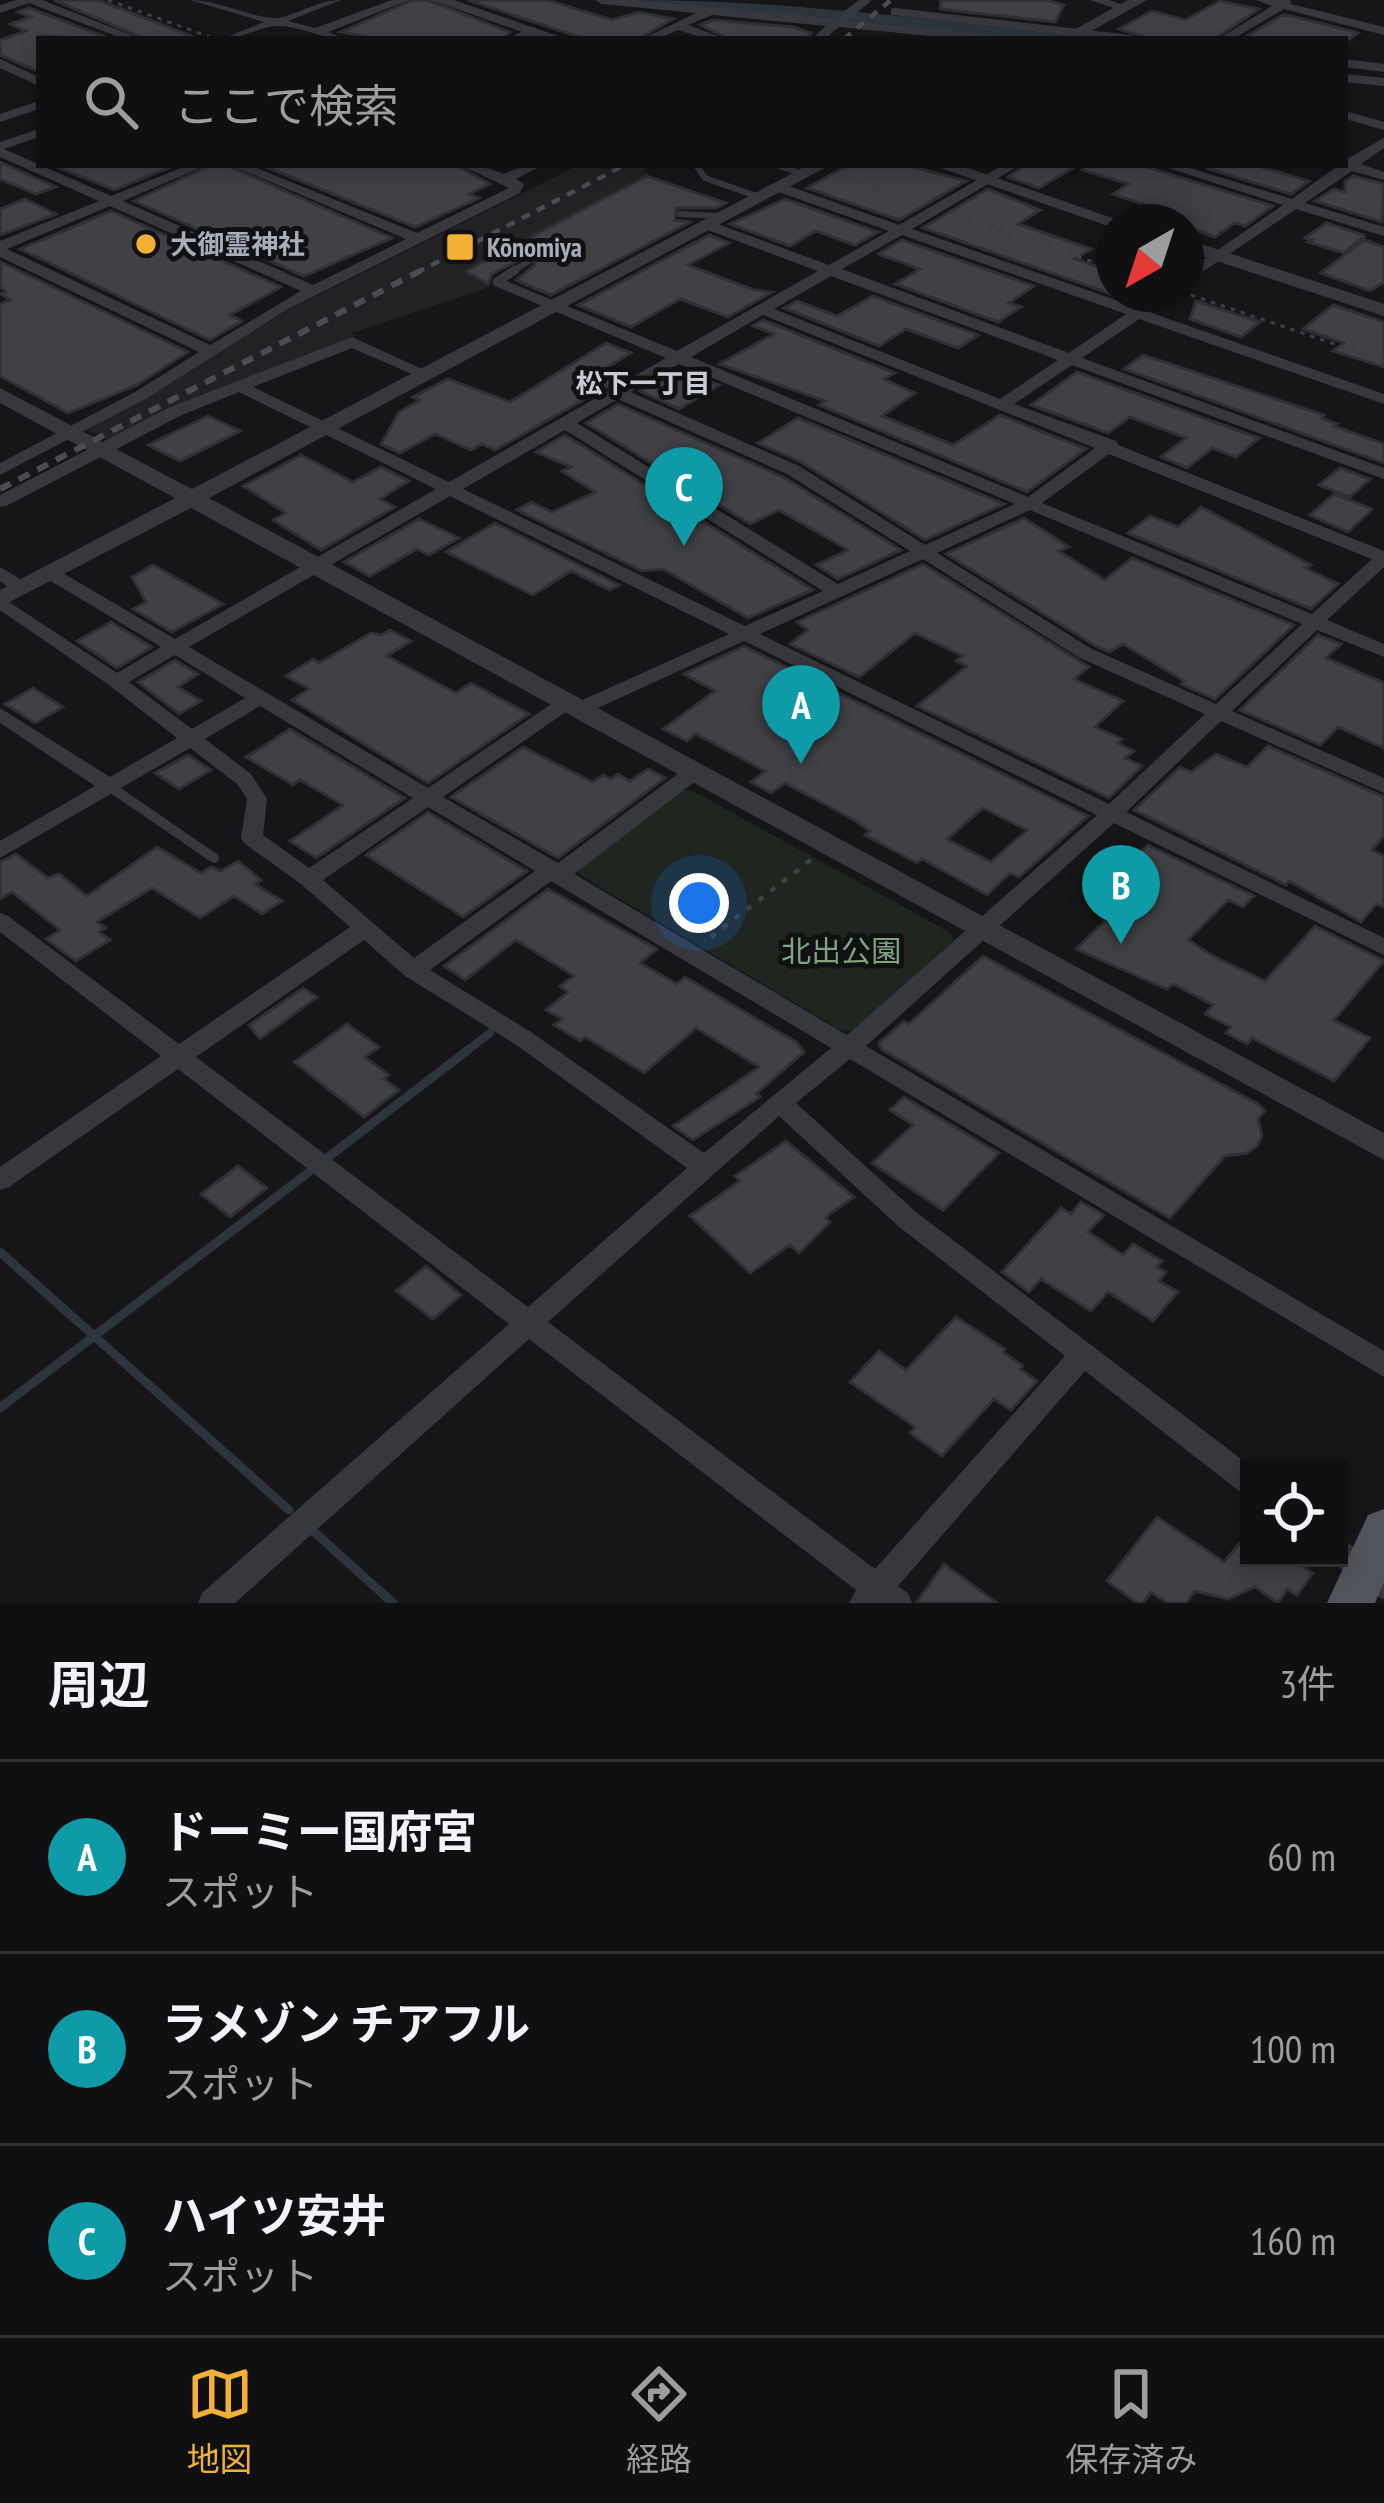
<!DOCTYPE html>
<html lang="ja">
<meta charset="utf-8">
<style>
:root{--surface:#101012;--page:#1e1e20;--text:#f1f3f6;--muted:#9c9d9f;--line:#303032;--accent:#f2b134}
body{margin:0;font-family:"PT Sans Narrow","Noto Sans JP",sans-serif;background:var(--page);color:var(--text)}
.controls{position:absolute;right:36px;bottom:36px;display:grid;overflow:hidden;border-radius:0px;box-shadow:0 6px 18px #0003}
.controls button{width:108px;height:108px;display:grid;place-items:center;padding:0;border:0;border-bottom:3px solid var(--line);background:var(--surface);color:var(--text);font:60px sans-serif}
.compass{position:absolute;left:1096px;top:204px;width:108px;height:108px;border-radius:50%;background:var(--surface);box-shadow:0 6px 18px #0003;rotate:219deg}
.you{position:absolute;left:699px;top:903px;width:42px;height:42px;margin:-30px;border:9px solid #fff;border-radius:50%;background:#1a73e8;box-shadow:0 0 0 18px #1a73e833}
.badge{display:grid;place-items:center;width:78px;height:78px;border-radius:50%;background:var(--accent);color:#fff;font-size:39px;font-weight:700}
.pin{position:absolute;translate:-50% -99px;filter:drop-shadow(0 3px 6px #0008)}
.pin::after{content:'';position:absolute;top:63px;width:42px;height:36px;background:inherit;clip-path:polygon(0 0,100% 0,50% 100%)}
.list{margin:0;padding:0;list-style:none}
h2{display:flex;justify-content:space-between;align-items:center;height:156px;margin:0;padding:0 48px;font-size:51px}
h2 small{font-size:39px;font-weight:400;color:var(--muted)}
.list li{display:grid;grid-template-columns:78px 1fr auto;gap:36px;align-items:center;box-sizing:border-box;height:192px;padding:0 48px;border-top:3px solid var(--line)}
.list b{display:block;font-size:45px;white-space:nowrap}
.list p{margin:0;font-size:39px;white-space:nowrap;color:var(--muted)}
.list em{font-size:39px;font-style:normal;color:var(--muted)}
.icon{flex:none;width:66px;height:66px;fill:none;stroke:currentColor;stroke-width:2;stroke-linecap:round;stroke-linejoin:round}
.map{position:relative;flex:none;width:1384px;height:1603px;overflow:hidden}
.search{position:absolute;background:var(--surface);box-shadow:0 6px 18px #0003;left:36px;right:36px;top:36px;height:132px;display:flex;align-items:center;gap:30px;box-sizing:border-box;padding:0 42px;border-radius:0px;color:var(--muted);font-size:45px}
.sheet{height:732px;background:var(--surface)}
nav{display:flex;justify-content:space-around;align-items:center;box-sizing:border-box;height:168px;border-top:3px solid var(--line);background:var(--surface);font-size:33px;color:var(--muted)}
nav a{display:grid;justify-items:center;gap:6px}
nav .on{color:var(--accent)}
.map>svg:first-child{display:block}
</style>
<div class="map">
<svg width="1384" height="1603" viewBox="0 0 1384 1603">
<rect width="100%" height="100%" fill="#161618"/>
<!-- built -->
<path fill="#222225" d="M579 165H651L643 171 648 174 495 255 486 281 490 287 352 333 355 336 176 406 108 440 87 430 291 308Z"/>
<!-- green -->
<path fill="#1e261f" d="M691 790 951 933 953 941 855 1030 842 1031 580 875 579 867 681 791Z"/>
<!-- water -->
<path fill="#2c353c" d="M636 0C791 0 946 22 1100 39H1025Z"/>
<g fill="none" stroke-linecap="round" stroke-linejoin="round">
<!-- stream-far1 -->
<path stroke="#2c353c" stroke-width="8" d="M464 1053 490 1033"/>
<!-- stream -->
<path stroke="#2c353c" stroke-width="9" d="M327 1158 468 1050
M0 1252 289 1510
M0 1408 309 1172
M312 1530 393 1603"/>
</g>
<!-- building -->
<path fill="#404145" stroke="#303034" stroke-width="3" fill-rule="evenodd" d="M54 0H98L199 39H145Z
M413 0H427L510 32 502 39H377L341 32Z
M468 0H547L612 20 639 12 673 19 638 39H585Z
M941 0H1046L1064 5 1055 22 940 9Z
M1220 1 1259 9 1214 39H1150L1119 29 1152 11 1185 20Z
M29 8 111 39 39 36V72L0 55V40L26 31 10 24 31 17 18 12Z
M1283 15 1291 16 1358 33 1345 42 1242 39Z
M713 20 793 27 811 33 807 39H730L700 25Z
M0 162 56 187 36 194 0 179Z
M52 165H176L114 190Z
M211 165H226L392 238 304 276 134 201Z
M261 165H456L490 184 469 194 479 198 415 227Z
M848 165H905L966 181 899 220 807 188Z
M1024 165H1078L1039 188 1008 177Z
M1083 165H1140L1273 206 1245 226 1234 223 1215 237 1186 227V222H1128L1123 217 1143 204 1113 194 1129 184 1082 170Z
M1216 165H1254L1309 181 1291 194 1209 169Z
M647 176 726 203 716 208H676L675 220 690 222 551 295 516 280 535 265 531 254 492 274 488 284 466 271Z
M1353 176 1384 184 1382 222 1315 201 1334 189 1345 192V181Z
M988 189 1040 210 1018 224 1091 249 1075 259 1114 272V295L923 228Z
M25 199 56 214 0 235V209Z
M785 199 878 232 855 245 816 231 790 246 730 224Z
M111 211 281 287 230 315 242 321 210 340 20 249Z
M1326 223 1364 235V237L1344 253 1308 242 1312 240 1305 238Z
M709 235 729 243 688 265 754 290 772 292 728 317 680 299 631 327 578 305Z
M902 240 1034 286 1009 303 1021 307 998 322 895 284 920 269 878 254Z
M1364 240 1384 247V282L1370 291 1321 273Z
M1 262 188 352 137 385 68 413 0 376V304L10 300 1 294 6 292 0 286Z
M873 296 978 335 958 348 906 329 879 346 784 308 797 301 837 316Z
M1196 301 1260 322 1241 337 1190 319Z
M1333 305 1384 322V367L1333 351 1344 343 1303 329Z
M763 320 895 373 884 379 915 393 882 416 953 445 1000 415 1086 449 1027 492 819 405 825 401 719 364 774 334 753 326Z
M606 343 631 353 604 369 624 377 495 450 482 444 471 450 435 434 400 453 381 444 399 412 420 400 413 397 448 379 510 402Z
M1143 355 1324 415 1321 418 1337 424 1334 426 1384 444V463L1124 369Z
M680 371 719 385 679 409 640 391Z
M1077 372 1259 438 1236 457 1212 448 1187 468 1161 457 1186 438 1130 417 1108 433 1031 405Z
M618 404 785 478 901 550 838 579 816 565 848 550 779 510 750 524 586 423Z
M208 416 240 431 180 461 148 445Z
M798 418 1004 504 925 540 801 462 758 443Z
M565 435 813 590 748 618 663 569 642 571 517 510 531 502 552 512 595 492 562 471 571 467 536 452Z
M301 455 353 482 381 467 409 481 380 499 395 507 321 550 273 520 286 513 243 486Z
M1340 468 1370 479 1350 497 1319 485Z
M1334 494 1372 509 1348 532 1310 515Z
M1201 507 1311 565 1305 568 1338 584 1311 609 1128 533 1150 516 1178 527Z
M1024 518 1069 547 1059 551 1105 580 1132 558 1294 625 1215 699 1181 684 1184 681 1123 644 1109 652 1094 645 946 554Z
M419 519 459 538 429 555 417 549 370 576 344 562Z
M495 523 619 585 610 590 571 571 533 595 446 552Z
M923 564 1089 667 1074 679 1123 701 1095 727 1122 739 1118 743 1134 751 1125 758 1142 766 1109 798 917 706 967 666 956 661 963 656 915 633 859 677 790 644 808 630 797 622Z
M153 565 223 604 172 632 133 609 146 602 132 577Z
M111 622 152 647 117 668 77 641Z
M390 630 411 641 387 656 456 693 471 683 529 714 428 783 292 700 309 689 286 676 313 659 319 663 371 633 381 635Z
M1318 635 1341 644 1326 658 1384 683V748L1338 727 1320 745 1240 710Z
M744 646 1088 816 1019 877 1010 873 987 895 922 859 917 863 865 835 870 831 854 820 785 783 771 793 751 782 765 771 696 734 687 741 663 729 715 691 684 674ZM983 808 1027 830 991 862 947 839Z
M175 660 198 674 178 687 201 701 179 714 138 682Z
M33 688 63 707 35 723 5 704Z
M290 729 405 798 316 858 290 841 343 805 300 780 293 785 246 757Z
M1268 746 1384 797V836L1372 850 1384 856V907L1376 904 1361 922 1289 881 1286 885 1134 810 1180 767 1191 772 1216 754 1247 767Z
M523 747 593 782 603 775 611 779 618 774 630 781 648 769 665 778 558 858 451 797Z
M188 755 211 770 179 789 155 773Z
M428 812 527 871 463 917 366 855Z
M1148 845 1254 896 1243 907 1228 900 1188 940 1215 957 1265 981 1315 926 1384 961 1334 1020 1370 1038 1334 1081 1252 1038 1247 1044 1226 1033 1231 1027 1205 1014 1213 1005 1173 984 1167 989 1076 949 1104 922 1101 915 1116 901 1093 889Z
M157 847 201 873 211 867 221 871 238 861 261 880 255 884 282 901 262 914 234 896 200 918 152 888 97 922 106 928 99 932 110 940 76 961 46 939 60 930 12 892 0 899V862L16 854 48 878 59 874 87 896Z
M548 889 657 949 640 963 677 984 685 977 796 1042 804 1052 756 1094 760 1097 693 1140 673 1126 759 1067 696 1028 644 1073 585 1037 580 1041 554 1025 562 1019 546 1010 568 992 560 986 574 976 516 940 465 980 444 966Z
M983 956 1258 1104 1265 1111 1258 1119 1262 1136 1257 1146 1247 1153 1225 1156 1170 1218 881 1049 879 1043 904 1021 909 1024Z
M303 988 317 997 260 1039 249 1025Z
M347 1024 379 1047 365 1057 389 1075 384 1079 399 1090 364 1117 294 1062Z
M904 1097 999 1153 943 1210 872 1163 913 1125 890 1110Z
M786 1141 854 1197 831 1213 826 1218 830 1222 799 1253 790 1245 750 1273 690 1216 740 1181 735 1176Z
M238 1166 267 1188 230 1217 201 1194Z
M1081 1202 1104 1215 1088 1232 1123 1255 1133 1244 1162 1261 1157 1267 1166 1272 1159 1281 1178 1292 1153 1321 1108 1292 1091 1311 1041 1279 1029 1292 1002 1272 1061 1208 1071 1214Z
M426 1266 461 1295 433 1319 396 1291Z
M956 1317 1005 1349 1003 1352 1023 1366 1020 1369 1037 1381 1011 1410 994 1399 942 1456 910 1433 915 1427 850 1382 879 1351 906 1370Z
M1157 1517 1224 1562 1249 1532V1558H1309L1303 1567 1313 1573 1297 1595 1287 1589 1278 1603 1255 1587 1228 1599 1195 1591 1186 1603H1167L1151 1592 1143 1603H1137L1107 1581Z
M944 1564 997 1603H916Z"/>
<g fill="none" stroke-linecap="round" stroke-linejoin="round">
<!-- path-far1 -->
<path stroke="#3d3f44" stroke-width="3" stroke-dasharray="4.5 6" stroke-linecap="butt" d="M108 0 210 37
M839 175 913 200
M958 216 1114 269
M1191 295 1384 361"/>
<!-- path -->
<path stroke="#3d3f44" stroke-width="4.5" stroke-dasharray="6 9" stroke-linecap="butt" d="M711 937 811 860"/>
<!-- service-far2 -->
<path stroke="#37383d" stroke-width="6" d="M696 165 705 178 759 197
M776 165 803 174
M680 214 721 216
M510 273 529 261"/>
<!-- service-far1 -->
<path stroke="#37383d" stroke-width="9" d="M515 270 497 282 557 307"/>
<!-- service -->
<path stroke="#37383d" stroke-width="10" d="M109 786 214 858"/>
<!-- minor -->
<path fill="#37383d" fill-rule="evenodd" d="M16 0H42L141 39H124L29 3 0 13V5Z
M190 0C219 0 254 19 276 18 297 16 316 0 341 0L288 21 315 28 392 0H409L328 32 347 39C322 39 303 27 279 26 262 25 243 39 222 39L264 22Z
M595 0H637L834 19 859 0H872L847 21 995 35 1001 39H958L839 27 825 39H811L826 26 712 15 688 25 726 39H707L678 30 658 39H642L696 13 601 4Z
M1090 0H1109L1131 8 1125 12Z
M1256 0H1290L1291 4 1384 27V35L1284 9 1233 39H1218L1272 6Z
M895 8 1131 35 1137 39H1099L891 15V9Z
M532 27 536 28V34L523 39H506Z
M0 59 39 77V86L0 68Z
M1345 59 1384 64V72L1345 67Z
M1345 74 1384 78V86L1345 82Z
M39 101V109L0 122V114Z
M1345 111 1384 122V130L1345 119Z
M39 129V137L4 149 111 196 188 165H207L123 201 313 285 406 239 230 165H249L417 233 509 188 460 165H479L504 174 525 165H543L516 179 524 184 520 193 288 309 147 398 0 475V463L135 392 199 352 0 257V241L99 201 0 157V142ZM110 206 301 291 210 345 7 249Z
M1384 138V148L1361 164 1384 172V180L1352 171 1305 203 1384 227V236L1296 209 1186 283V272L1283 205 1159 165H1180L1292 199 1339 165H1345V160Z
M1003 165H1020L912 229 1136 307 1155 294H1173L1149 312 1384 394V404L1139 319 1082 358 1384 468V479L1072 365 1014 404 1116 441 1118 445 1384 551V567L1327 620 1384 644V657L1317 630 1232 711 1384 778V793L1221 721 1126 812 1384 938V955L1114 823 866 1046 1384 1351V1377L850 1059 796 1103 916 1212 1253 1468H1249V1495L1239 1491 1085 1371 898 1586 908 1593 912 1603H849L856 1590 529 1339 235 1603H198L202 1593 509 1324 178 1069 9 1187 0 1190V1167L161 1056 0 932V913L8 916 179 1044 350 927 301 884 244 843 241 838 247 799 237 784 190 748 0 858V841L95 786 0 723V708L110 777 177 738 109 685 0 610V596L117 673 161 647 44 577 41 573 44 569H56L175 639 436 489 239 392 182 415 6 506 0 507V495L170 407 352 337 435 375 427 380 421 378 352 348 253 387 449 482 666 358 552 310V304H562L677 351 818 271 705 229V223H715L829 265 889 231 773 190V184H783L899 225ZM902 235 1126 314 1069 353 842 269ZM831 276 1058 360 1000 399 774 309ZM763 315 1095 448 1028 497 691 357ZM679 364 1015 504 925 545 799 466 630 392ZM618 399 787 474 910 551 838 584 577 423ZM565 430 823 591 745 626 463 489ZM1109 454 1372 559 1312 614 1042 503ZM450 496 729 634 576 703 574 698H560L428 788 189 647ZM1030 510 1302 624 1216 704 1092 649 937 553ZM923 559 1078 657 1205 714 1109 804 760 634ZM744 641 1097 815 847 1035 574 874 701 777 704 772 701 767H687L558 863 443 797 570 709 580 715 587 713ZM175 655 245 698 192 729 129 682ZM260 706 413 798 309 868 263 835 267 799 251 774 205 739ZM428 807 535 871 414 958 323 880ZM551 881 831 1048 704 1153 531 1032 430 970ZM364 940 405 976 515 1044 687 1168 528 1307 196 1057ZM779 1116 898 1226 1065 1356 875 1569 548 1322Z
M0 567 29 584 31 588 29 592H15L0 581Z
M1339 1537 1384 1567V1599L1373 1595 1329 1559 1339 1558Z"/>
<!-- tertiary -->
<path fill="#37383d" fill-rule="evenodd" d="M431 0H454L566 39H542Z
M1128 0H1147L1077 39H1057Z
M808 165H830L209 498 1384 1133V1160L191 508 0 607V590L175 498 0 403V388L192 489Z
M932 165H959L1124 222 1108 226Z
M1186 239 1384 304V316L1186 251Z"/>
<!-- primary -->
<path fill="#53555c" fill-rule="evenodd" d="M1384 1509V1582L1375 1603H1327L1368 1515Z"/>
<!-- rail-far1 -->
<path stroke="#4a4c52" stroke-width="4.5" stroke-dasharray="9 8" stroke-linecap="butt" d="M844 39 891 0
M416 273 625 165"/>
<!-- rail -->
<path stroke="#4a4c52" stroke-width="6" stroke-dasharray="12 9" stroke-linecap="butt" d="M0 489 422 270"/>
</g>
<!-- markers -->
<g fill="#f2b134" stroke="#111113" stroke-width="4.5">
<circle cx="146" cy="244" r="12"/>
<rect x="445" y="232" width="30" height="30" rx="6"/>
</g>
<g text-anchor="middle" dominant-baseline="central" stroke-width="10" stroke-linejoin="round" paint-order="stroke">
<!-- far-poi labels -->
<g font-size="27" font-weight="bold" fill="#a8adb8" stroke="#111113" text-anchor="start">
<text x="170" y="244">大御霊神社</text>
<text x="487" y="247">Kōnomiya</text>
</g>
<!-- far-neighbourhood labels -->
<g font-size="27" font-weight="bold" fill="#c9ccd4" stroke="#111113">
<text x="643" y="383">松下一丁目</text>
</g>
<!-- park labels -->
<g font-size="30" fill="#7fa381" stroke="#111113">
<text x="841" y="950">北出公園</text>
</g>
</g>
</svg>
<div class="controls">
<button><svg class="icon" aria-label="locate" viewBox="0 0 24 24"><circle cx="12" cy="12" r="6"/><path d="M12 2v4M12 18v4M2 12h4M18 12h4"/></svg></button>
</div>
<svg class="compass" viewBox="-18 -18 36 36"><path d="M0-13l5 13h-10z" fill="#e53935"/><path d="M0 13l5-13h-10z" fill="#9c9d9f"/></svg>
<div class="you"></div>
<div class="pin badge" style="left:801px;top:764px;background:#0f9aa8">A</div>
<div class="pin badge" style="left:1121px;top:944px;background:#0f9aa8">B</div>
<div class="pin badge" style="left:684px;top:546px;background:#0f9aa8">C</div>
<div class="search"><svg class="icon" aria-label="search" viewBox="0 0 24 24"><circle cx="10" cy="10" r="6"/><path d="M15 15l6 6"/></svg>ここで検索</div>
</div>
<section class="sheet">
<h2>周辺<small>3件</small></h2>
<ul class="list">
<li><span class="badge" style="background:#0f9aa8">A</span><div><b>ドーミー国府宮</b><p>スポット</p></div><em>60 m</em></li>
<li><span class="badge" style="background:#0f9aa8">B</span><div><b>ラメゾン チアフル</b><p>スポット</p></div><em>100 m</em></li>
<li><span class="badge" style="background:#0f9aa8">C</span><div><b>ハイツ安井</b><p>スポット</p></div><em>160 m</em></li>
</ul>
</section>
<nav>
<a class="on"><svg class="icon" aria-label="map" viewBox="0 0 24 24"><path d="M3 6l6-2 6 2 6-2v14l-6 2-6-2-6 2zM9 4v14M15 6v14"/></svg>地図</a>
<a><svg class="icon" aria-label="directions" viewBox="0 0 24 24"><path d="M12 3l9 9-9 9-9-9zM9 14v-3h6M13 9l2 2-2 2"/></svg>経路</a>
<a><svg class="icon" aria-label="saved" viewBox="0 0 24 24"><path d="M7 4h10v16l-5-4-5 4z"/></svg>保存済み</a>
</nav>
